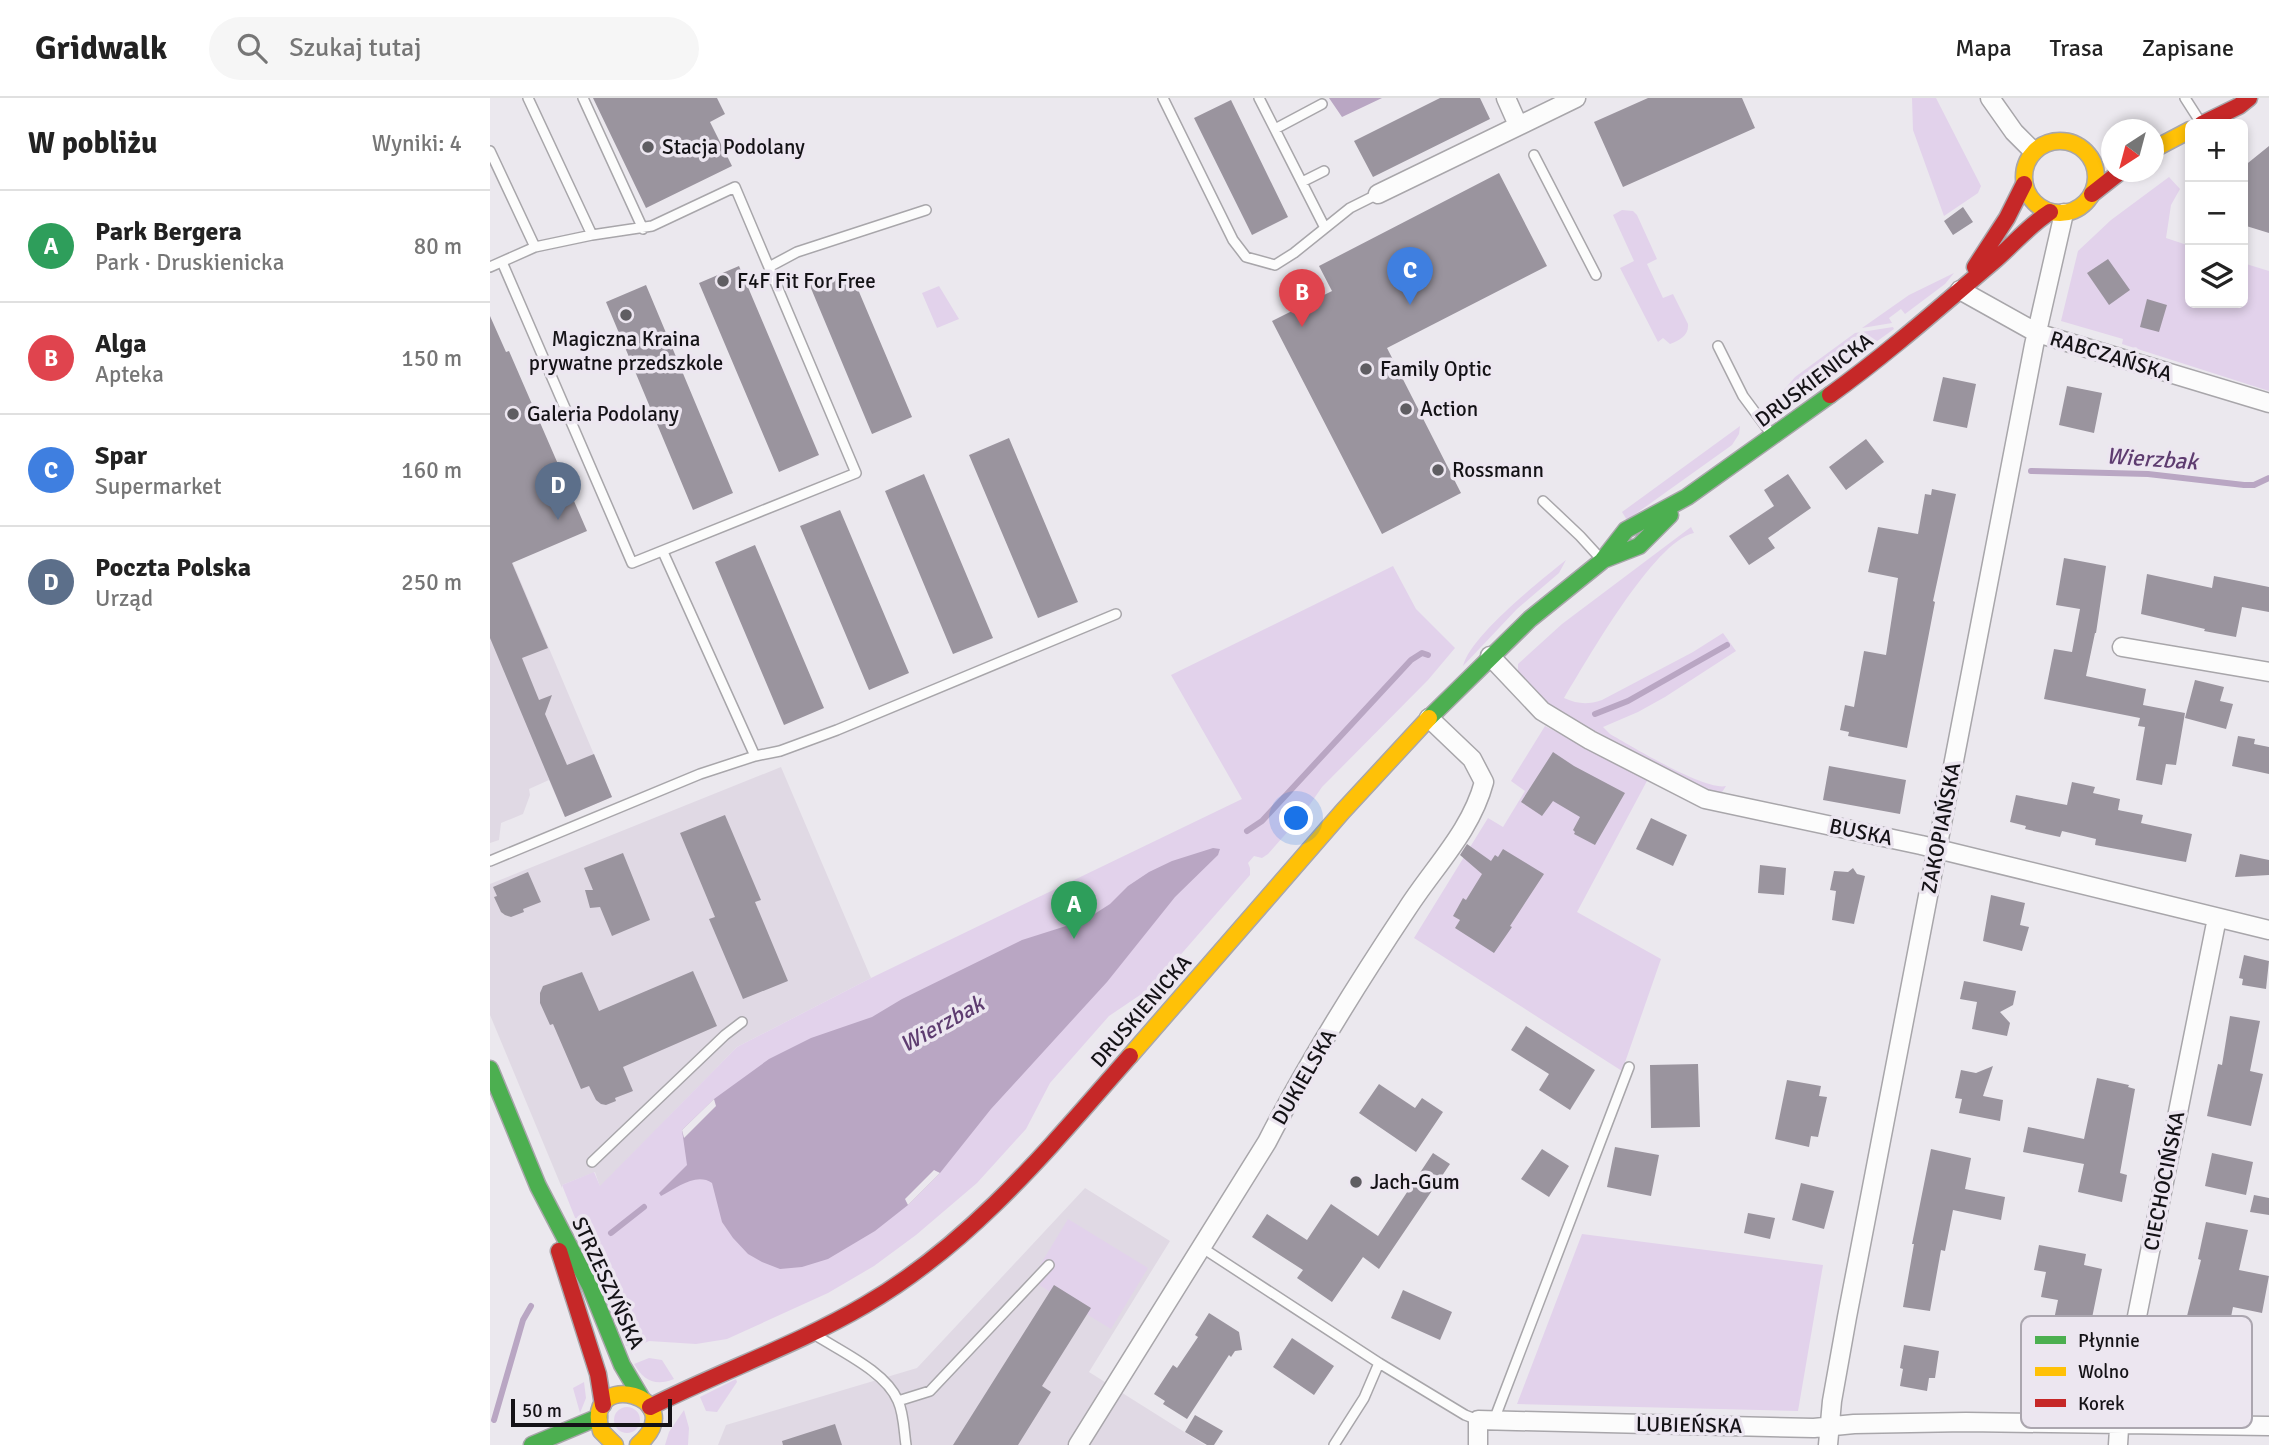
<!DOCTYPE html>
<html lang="pl">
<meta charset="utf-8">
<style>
:root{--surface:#fff;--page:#f6f6f6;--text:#222;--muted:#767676;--line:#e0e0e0;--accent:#2563eb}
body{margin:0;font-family:Signika,sans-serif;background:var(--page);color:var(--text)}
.controls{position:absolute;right:21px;top:21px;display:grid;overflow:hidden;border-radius:10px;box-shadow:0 4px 10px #0003}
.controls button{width:63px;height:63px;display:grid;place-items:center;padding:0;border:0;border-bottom:2px solid var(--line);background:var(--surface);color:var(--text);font:35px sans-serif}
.compass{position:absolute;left:1611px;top:21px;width:63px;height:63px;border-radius:50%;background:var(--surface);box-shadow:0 4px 10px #0003;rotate:216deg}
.scale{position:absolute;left:21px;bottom:18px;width:161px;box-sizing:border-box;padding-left:7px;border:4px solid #141216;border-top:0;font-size:19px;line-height:24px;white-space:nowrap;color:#141216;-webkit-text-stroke:5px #ece6f0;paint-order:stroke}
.you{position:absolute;left:807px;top:721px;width:24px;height:24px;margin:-18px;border:5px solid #fff;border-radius:50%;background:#1a73e8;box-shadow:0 0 0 10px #1a73e833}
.badge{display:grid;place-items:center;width:46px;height:46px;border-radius:50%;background:var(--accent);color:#fff;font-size:23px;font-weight:700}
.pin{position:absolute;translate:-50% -58px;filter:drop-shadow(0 2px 4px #0008)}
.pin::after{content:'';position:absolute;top:37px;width:24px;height:21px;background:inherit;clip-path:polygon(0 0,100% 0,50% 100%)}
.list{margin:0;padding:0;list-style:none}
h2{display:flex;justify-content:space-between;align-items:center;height:91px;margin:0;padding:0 28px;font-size:30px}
h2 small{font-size:23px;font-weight:400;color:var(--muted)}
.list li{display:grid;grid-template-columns:46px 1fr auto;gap:21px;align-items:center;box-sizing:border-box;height:112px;padding:0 28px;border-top:2px solid var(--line)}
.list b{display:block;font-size:26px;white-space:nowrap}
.list p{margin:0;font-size:23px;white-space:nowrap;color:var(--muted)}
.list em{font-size:23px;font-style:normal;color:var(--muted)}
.icon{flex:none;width:38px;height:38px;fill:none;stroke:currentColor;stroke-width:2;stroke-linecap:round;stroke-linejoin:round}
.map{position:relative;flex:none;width:1779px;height:1347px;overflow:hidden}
header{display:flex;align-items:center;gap:42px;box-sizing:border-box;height:98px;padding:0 35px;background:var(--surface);border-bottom:2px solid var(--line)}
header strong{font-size:33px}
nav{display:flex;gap:38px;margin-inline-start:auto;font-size:24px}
.search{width:490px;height:63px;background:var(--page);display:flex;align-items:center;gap:18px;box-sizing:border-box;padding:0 24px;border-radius:38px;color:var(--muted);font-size:26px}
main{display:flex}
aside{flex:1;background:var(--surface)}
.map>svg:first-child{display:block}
</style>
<header>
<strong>Gridwalk</strong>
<div class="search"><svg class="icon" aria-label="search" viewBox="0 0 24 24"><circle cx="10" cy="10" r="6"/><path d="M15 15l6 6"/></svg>Szukaj tutaj</div>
<nav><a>Mapa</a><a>Trasa</a><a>Zapisane</a></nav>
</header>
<main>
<aside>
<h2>W pobliżu<small>Wyniki: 4</small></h2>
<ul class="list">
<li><span class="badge" style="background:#2e9e5b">A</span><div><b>Park Bergera</b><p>Park · Druskienicka</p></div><em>80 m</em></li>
<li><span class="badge" style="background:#e0444e">B</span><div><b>Alga</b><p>Apteka</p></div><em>150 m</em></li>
<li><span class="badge" style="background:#3f7fe0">C</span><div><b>Spar</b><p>Supermarket</p></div><em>160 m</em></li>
<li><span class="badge" style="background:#5c6f8a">D</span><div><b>Poczta Polska</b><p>Urząd</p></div><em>250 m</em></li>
</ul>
</aside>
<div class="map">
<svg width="1779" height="1347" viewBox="0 0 1779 1347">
<rect width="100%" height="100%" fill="#ebe8ee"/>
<!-- built -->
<path fill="#e0d9e4" d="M11 437 122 699 75 719 59 682 39 691 40 697 33 716 11 725 9 742 0 745V442Z
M291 669 381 880 247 949 110 1089 105 1074 72 1087V1090L0 917V786Z
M595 1090 680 1143 599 1274 715 1347H228L236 1327 427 1270Z"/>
<!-- green -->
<path fill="#e2d2eb" d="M1422 0H1446L1491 88 1488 95 1454 118 1423 32Z
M1679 79 1690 91 1681 107 1676 140 1700 148V205H1753V165L1779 173V293L1632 246 1633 241 1571 223 1588 153 1621 122Z
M1132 112 1143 113 1147 117 1167 161 1157 166 1173 200 1183 196 1198 226C1199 238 1189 242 1180 246L1173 240 1168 244 1130 170 1144 163 1123 117Z
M1464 175 1455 186 1415 216 1411 211 1399 220 1402 225 1372 230 1419 197Z
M449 188 469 221 447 230 432 195Z
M1403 229 1404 231 1303 304 1294 307 1283 305 1305 279 1365 235Z
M1250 328 1249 336 1242 347 1137 422 1132 414Z
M1201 429 1204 435C1164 443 1096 564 1074 600 1088 606 1097 607 1112 602L1203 554 1233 535 1246 553 1175 599 1148 614 1113 629 1120 636C1141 648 1215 693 1236 688L1229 699 1064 612 1028 575V566L1072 526Z
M1076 462 1069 475 1027 511 973 568C980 538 1051 482 1076 462Z
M903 468 926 511 965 550 938 582 832 689 814 715 778 756 772 760 764 758 758 765 760 770V777L673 877 656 893 619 918 560 985 536 1031 487 1085 426 1137 384 1168 338 1195 237 1241 206 1246 159 1243 148 1248 142 1246 136 1248 72 1087 104 1074 110 1088 247 949 381 880 752 701 681 577Z
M1055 628 1158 681 1087 814 1171 861 1132 973 924 840 998 720 1013 729 1035 693 1021 683Z
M578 1121 658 1170 621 1231 541 1182Z
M1092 1136 1333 1167 1308 1313 1027 1306Z
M159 1260 172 1262 184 1281C165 1289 153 1282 144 1266Z
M246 1281 247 1284 227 1314 216 1313 210 1299Z
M94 1284 96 1300 90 1315 83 1290Z
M124 1322a13 13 0 1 1 26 0a13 13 0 1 1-26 0Z
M194 1312 199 1330 198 1347H175L179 1334Z"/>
<!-- water -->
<path fill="#b9a6c3" d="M839 0H892L852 19Z
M723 750 730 751 728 757 685 799 617 884 501 1011 450 1075 418 1107 385 1133 338 1161 312 1169 290 1171 272 1164 258 1156 243 1140 232 1124 222 1085C206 1074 187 1090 171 1098L169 1095 197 1067 192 1032 224 1001 279 961 321 940 382 919 412 901 532 842 595 822 620 806 638 788 659 774 682 763Z"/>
<!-- pier -->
<path fill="#ebe8ee" d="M224 1001 226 1008 194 1040 192 1032Z
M444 1072 450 1075 418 1107 415 1101Z"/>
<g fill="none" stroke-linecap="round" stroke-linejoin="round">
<!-- stream -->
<path stroke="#b9a6c3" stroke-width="6" d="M1541 373 1658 376 1754 387H1764L1779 380
M1105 616 1138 603 1237 547
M757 733 772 723 921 562 932 555 938 557
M121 1135 154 1109
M4 1322 33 1222 41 1208"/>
</g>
<!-- building -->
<path fill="#9a949e" d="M103 0H227L235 16 220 24 242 68 156 110Z
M950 0H990L1000 21 883 79 864 43Z
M1158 0H1252L1265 30 1133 89 1104 24Z
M741 2 798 119 762 137 704 20Z
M1779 48V135L1753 127V69Z
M1009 75 1057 168 897 250 971 395 892 436 782 223 842 193 829 168Z
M1473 109 1483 124 1463 137 1454 123Z
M1618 161 1640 192 1619 207 1597 175Z
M249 168 329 357 289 374 209 185Z
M315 176 351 179 354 186 364 182 422 319 382 336Z
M156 187 243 395 203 412 116 204Z
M1657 201 1677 207 1669 234 1650 229Z
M0 218 16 254 19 253 97 433 22 465 58 550 32 560 49 602 62 597 55 616 77 667 104 656 122 699 75 719 0 540Z
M1453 279 1486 286 1477 330 1443 323Z
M1577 288 1612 295 1604 335 1569 327Z
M519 340 588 504 548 520 479 357Z
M1376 341 1394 364 1356 392 1339 369Z
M434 376 503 540 463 556 395 393Z
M1298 376 1321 410 1278 440 1285 450 1259 467 1239 438 1284 408 1274 392Z
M1442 391 1466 396 1443 503 1445 504 1417 650 1358 638 1359 634 1350 632 1355 607 1364 609 1374 553 1396 557 1408 480 1378 474 1388 429 1428 436 1435 396 1441 397Z
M350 412 419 575 379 592 310 428Z
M265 447 334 610 294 627 225 464Z
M1574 460 1616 468 1606 535H1605L1596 578 1656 591 1653 607 1695 615 1686 667 1676 666 1672 687 1646 682 1655 629 1648 628 1650 620 1554 601 1564 551 1582 554 1590 511 1566 507Z
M1657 476 1722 490 1724 478 1779 489V514L1752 509 1746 539 1714 533 1715 531 1651 516Z
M1705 582 1734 589 1730 603 1743 606 1736 631 1695 620Z
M1748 638 1765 641 1764 646 1779 649V676L1742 668Z
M1063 654 1084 668 1135 695 1105 747 1084 736 1085 734 1083 732 1090 719 1063 703 1052 718 1031 704Z
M1339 668 1416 682 1410 716 1333 702Z
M1582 684 1605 689 1603 695 1630 701 1628 712 1653 717 1651 725 1702 736 1696 764 1605 747 1606 741 1572 733 1570 739 1552 735 1535 731 1536 728 1520 724 1526 697 1577 707Z
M235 717 271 802 265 804 298 883 253 901 219 821 225 819 190 735Z
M1161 720 1197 737 1183 768 1146 751Z
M977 746 1001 763 1005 757 1008 759 1013 751 1054 776 1020 828 1022 829 1004 855 965 830 970 822 963 818 973 800 976 802 992 776 970 757Z
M133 755 160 822 122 838 110 809 100 810 95 792H103L94 770Z
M1750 756 1779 762V777L1745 779Z
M1270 767 1296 770 1294 797 1268 795Z
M1363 770 1367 776 1375 778 1364 826 1342 822 1346 793 1340 792 1344 773 1358 774Z
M38 774 51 804 33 811 34 814 21 819 15 817 11 814 4 799 7 798 3 789Z
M1501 797 1535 805 1530 827 1539 829 1532 853 1493 843Z
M1754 857 1779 863 1776 891 1752 887 1753 881 1749 880Z
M203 873 227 928 133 969 143 993 125 1000 126 1003 116 1007 111 1006 106 1002 99 988 91 991 63 926 60 927 50 905V895L53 888 92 874 109 913Z
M1474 883 1526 893 1523 907 1510 914 1520 925 1517 938 1482 931 1487 904 1470 901Z
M1740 918 1770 923 1760 973 1773 976 1761 1028 1717 1018 1728 966 1732 967Z
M1036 928 1105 972 1080 1012 1049 992 1059 976 1021 952Z
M1208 966 1210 1029 1161 1030 1160 967Z
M1503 968 1493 998 1513 1002 1510 1023 1469 1015 1472 1001 1465 1000 1471 972 1486 975Z
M1607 980 1639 987 1638 989 1645 991 1630 1075 1637 1077 1632 1104 1588 1094 1594 1066 1533 1054 1538 1029 1594 1041Z
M1297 982 1331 988 1329 998 1337 999 1328 1039 1321 1038 1319 1049 1285 1041Z
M889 986 925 1010 932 1000 953 1014 926 1054 869 1015Z
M1125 1049 1169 1057 1161 1098 1117 1089Z
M1052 1051 1079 1068 1059 1099 1031 1081Z
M1441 1051 1481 1060 1475 1091 1515 1099 1511 1122 1463 1112 1455 1153 1451 1152 1440 1213 1413 1209 1424 1146H1422Z
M943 1055 960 1066 889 1171 873 1159 842 1204 807 1180 813 1172 762 1139 777 1116 817 1142 841 1106 888 1138Z
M1722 1055 1763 1064 1756 1097 1715 1088Z
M1311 1085 1344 1093 1334 1131 1302 1122Z
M1764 1097 1779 1100V1117L1760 1114Z
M1258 1115 1285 1120 1280 1141 1254 1135Z
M1716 1124 1758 1132 1749 1172 1779 1178 1772 1215 1743 1209 1737 1239 1694 1230 1711 1162 1708 1161Z
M1549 1147 1596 1156 1594 1167 1612 1171 1593 1264 1557 1256 1568 1202 1551 1199 1556 1174 1544 1172Z
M564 1187 601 1210 552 1288 561 1294 528 1347H463Z
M913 1192 962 1214 950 1242 901 1220Z
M719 1215 749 1234 752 1252 745 1253 741 1259 739 1257 697 1321 673 1306 675 1303 664 1296 683 1267 687 1270 708 1239 705 1237Z
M802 1240 844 1268 824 1297 783 1269Z
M1414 1247 1449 1253 1445 1280H1439L1437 1293 1410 1288 1413 1271 1410 1270Z
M705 1317 733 1333 724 1347H717L695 1334Z
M345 1326 352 1347H293L292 1343Z"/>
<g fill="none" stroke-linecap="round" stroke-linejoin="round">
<!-- lane casing -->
<g stroke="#a8a6aa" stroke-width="12">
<path id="lane" d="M38 0 102 137
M93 0 153 131
M673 0 743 142 756 159 785 167 804 155 860 110 888 96
M769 0 835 130
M1695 0 1711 25
M785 31 832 6
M0 53 45 149
M1044 57 1106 177
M812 84 834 73
M0 169 45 149 102 137 162 128 245 89 366 375 142 465 12 164
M279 169 307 154 436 112
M1228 248 1253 298 1282 337
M1053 403 1090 438 1111 461
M173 454 265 658 290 653 347 632 626 516
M0 763 210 676 265 658
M102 1064 235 937 252 924
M711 1149 889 1265 975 1317 988 1322
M327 1238C352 1254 396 1274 408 1303 414 1316 414 1334 416 1347
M408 1303 440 1293 559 1167
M1004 1322 1139 969
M844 1347 874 1300 889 1265"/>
</g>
<!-- street casing -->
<g stroke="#a8a6aa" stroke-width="21">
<path id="street" d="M1016 0 1028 27
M1500 0 1524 34 1543 53
M888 96 1086 0
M1470 192 1547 235 1779 305
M1632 549 1779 574
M1000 558 1052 613 1100 642 1215 701 1431 747 1779 832
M588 1347 777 1044C818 964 867 886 917 811 944 769 981 733 994 684L982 661 939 620
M988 1347V1322L1324 1330 1364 1326 1476 1324 1779 1328
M1338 1347 1342 1303 1357 1219 1544 247 1574 115
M1628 1347 1631 1298 1727 820"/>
</g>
<!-- fast casing -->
<g stroke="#a8a6aa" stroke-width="19">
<path id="fast" d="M1113 462 1149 448 1180 417
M939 620 1040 521 1112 463 1136 432 1197 399 1340 297
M0 971 48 1088 100 1188 132 1267 151 1299
M42 1347 109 1319"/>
</g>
<!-- slow casing -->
<g stroke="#a8a6aa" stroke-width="19">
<path id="slow" d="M1534 79a36 36 0 1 1 72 0a36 36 0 1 1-72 0Z
M1664 51 1700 32
M640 958 853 713 939 620
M125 1347 111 1333C92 1269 204 1298 148 1347"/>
</g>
<!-- jam casing -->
<g stroke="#a8a6aa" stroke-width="19">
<path id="jam" d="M1712 26 1749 8 1759 0
M1602 96 1630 74
M1485 169 1517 120 1534 86
M1340 297C1397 256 1450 209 1503 164 1523 147 1538 128 1560 114
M69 1153 108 1276 113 1307
M160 1309C231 1273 307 1247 375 1207 482 1145 560 1049 640 958"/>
</g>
<!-- lane -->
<use href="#lane" stroke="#fcfcfc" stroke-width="9"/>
<!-- street -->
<use href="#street" stroke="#fcfcfc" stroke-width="18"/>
<!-- fast -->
<use href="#fast" stroke="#4caf50" stroke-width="16"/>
<!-- slow -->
<use href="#slow" stroke="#ffc107" stroke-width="16"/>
<!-- jam -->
<use href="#jam" stroke="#c62828" stroke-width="16"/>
</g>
<!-- markers -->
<g fill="#5f5d62" stroke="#ece6f0" stroke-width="2.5">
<circle cx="158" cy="49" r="7"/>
<circle cx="233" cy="183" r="7"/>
<circle cx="136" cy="217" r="7"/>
<circle cx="876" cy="271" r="7"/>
<circle cx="916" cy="311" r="7"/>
<circle cx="23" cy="316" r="7"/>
<circle cx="948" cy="372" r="7"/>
<circle cx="866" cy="1084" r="7"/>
</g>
<g text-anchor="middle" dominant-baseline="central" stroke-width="7" stroke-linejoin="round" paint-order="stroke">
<!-- poi labels -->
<g font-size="21" fill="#141216" stroke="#ece6f0" text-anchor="start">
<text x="172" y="49">Stacja Podolany</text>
<text x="247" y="183">F4F Fit For Free</text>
<text x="136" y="241" text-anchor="middle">Magiczna Kraina<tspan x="136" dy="24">prywatne przedszkole</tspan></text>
<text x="890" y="271">Family Optic</text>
<text x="930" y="311">Action</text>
<text x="37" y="316">Galeria Podolany</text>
<text x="962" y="372">Rossmann</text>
<text x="880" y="1084">Jach-Gum</text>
</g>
<!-- street labels -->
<g font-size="21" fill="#141216" stroke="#ece6f0">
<text transform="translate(1621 258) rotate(17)">RABCZAŃSKA</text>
<text transform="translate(1324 282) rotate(-37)">DRUSKIENICKA</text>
<text transform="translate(1451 730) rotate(-79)">ZAKOPIAŃSKA</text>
<text transform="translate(1371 734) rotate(12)">BUSKA</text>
<text transform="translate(651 913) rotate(-49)">DRUSKIENICKA</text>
<text transform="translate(814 979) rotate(-60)">DUKIELSKA</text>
<text transform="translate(1674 1083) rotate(-79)">CIECHOCIŃSKA</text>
<text transform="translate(118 1185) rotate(65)">STRZESZYŃSKA</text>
<text transform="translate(1199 1327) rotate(1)">LUBIEŃSKA</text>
</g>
<!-- water labels -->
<g font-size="23" font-style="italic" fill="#5e3c70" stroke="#ece6f0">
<text transform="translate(1662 361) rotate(4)">Wierzbak</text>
<text transform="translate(452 926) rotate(-29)">Wierzbak</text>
</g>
</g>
<!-- legend -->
<rect x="1531" y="1218" width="231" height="112" rx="10" fill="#ece6f0" stroke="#aba6af" stroke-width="2"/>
<rect x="1545" y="1238" width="31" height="8" fill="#4caf50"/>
<rect x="1545" y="1269" width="31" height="9" fill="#ffc107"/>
<rect x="1545" y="1301" width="31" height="8" fill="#c62828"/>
<g font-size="19" fill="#141216">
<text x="1588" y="1249">Płynnie</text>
<text x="1588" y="1280">Wolno</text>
<text x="1588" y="1312">Korek</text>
</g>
</svg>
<div class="controls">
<button>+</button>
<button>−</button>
<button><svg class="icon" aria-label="layers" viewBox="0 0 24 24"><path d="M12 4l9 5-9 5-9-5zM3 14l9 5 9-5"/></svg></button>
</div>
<svg class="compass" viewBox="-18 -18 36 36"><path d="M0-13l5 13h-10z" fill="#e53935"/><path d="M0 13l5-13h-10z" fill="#767676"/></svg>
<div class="scale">50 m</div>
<div class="you"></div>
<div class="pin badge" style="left:584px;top:841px;background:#2e9e5b">A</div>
<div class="pin badge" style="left:812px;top:229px;background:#e0444e">B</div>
<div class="pin badge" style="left:920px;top:207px;background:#3f7fe0">C</div>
<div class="pin badge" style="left:68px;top:422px;background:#5c6f8a">D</div>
</div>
</main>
